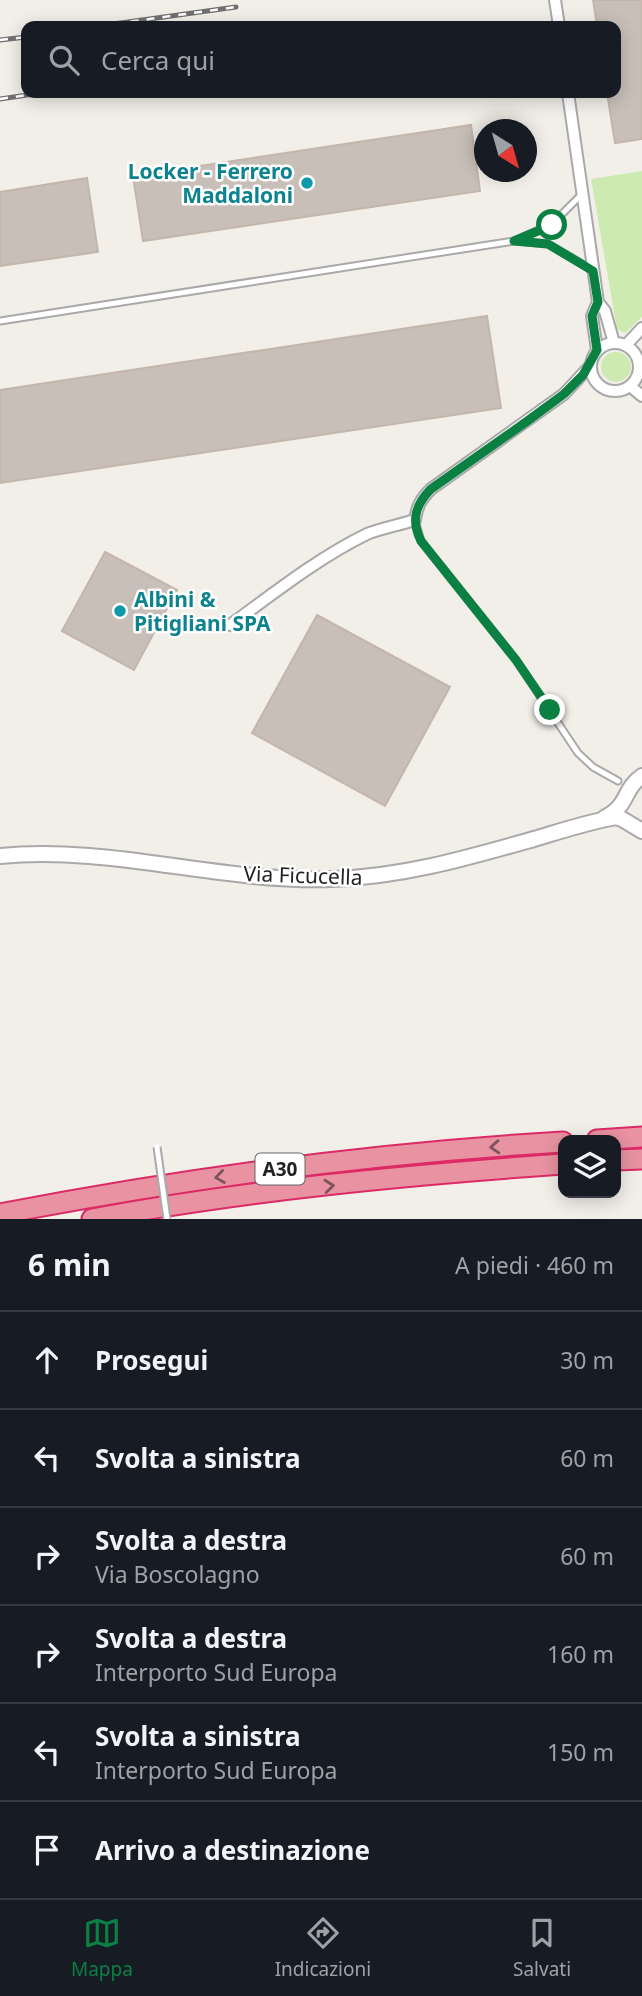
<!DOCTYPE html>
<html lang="it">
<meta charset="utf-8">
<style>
:root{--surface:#171b24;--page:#20242c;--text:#f1f3f6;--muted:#9ea1a6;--line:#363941;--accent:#0b8043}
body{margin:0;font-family:"Noto Sans",sans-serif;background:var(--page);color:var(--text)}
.controls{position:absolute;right:21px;bottom:21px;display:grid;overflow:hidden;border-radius:14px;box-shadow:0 4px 18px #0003}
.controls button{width:63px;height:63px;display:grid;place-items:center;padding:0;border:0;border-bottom:2px solid var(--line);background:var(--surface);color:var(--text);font:35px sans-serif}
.compass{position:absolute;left:474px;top:119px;width:63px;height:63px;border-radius:50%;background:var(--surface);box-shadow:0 4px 18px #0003;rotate:143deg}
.stop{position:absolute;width:21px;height:21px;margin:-16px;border:5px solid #0b8043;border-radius:50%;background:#fff}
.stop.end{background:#0b8043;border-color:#fff;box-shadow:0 2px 7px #0008}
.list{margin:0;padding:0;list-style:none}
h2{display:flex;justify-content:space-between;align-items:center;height:91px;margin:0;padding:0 28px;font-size:30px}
h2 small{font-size:23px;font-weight:400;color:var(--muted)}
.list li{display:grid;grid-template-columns:46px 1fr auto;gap:21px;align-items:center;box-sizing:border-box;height:98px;padding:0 28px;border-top:2px solid var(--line)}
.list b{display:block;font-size:26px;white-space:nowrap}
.list p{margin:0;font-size:23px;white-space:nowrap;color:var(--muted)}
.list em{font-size:23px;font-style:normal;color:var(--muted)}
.icon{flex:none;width:38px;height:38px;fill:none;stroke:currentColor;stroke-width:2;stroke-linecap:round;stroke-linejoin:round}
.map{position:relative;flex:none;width:642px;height:1219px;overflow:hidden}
.search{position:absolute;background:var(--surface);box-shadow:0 4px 18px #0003;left:21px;right:21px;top:21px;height:77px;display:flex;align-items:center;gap:18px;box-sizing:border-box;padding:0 24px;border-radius:14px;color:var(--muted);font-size:26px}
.sheet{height:679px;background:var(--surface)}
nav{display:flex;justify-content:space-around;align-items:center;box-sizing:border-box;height:98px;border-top:2px solid var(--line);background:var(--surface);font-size:19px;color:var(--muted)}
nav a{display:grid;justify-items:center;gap:4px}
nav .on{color:var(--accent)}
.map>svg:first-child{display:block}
</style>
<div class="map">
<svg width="642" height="1219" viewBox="0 0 642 1219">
<rect width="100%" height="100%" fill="#f2efe9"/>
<!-- grass -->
<path fill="#cdebb0" d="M642 171V317L625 333 617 329 591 179Z
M601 367a15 15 0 1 1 30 0a15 15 0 1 1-30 0Z"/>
<!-- building -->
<path fill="#c7bfb8" stroke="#c4b6ab" stroke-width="2" d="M593 0H642V139L615 143 607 93H616V26H597Z
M471 125 480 191 143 241 133 176Z
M87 178 98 252 0 266V192Z
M487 316 501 408 0 483V390Z
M105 552 177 590 134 670 62 631Z
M317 615 450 687 385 806 252 733Z"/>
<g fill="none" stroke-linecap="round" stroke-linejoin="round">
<!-- service casing -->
<g stroke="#a9a9a9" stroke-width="9">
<path id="service" d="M517 241 548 244 591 269
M0 321 514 241 552 224 582 194
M415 520 421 541 516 660 578 753 593 767 618 781"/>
</g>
<!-- minor casing -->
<g stroke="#a9a9a9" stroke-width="14">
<path id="minor" d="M555 0 559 26
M568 93 598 302 605 311 614 343
M591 367a24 24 0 1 1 48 0a24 24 0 1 1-48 0Z
M626 345 642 328
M597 350 592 316 598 302
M630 386 642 396
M230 625C274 593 318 558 367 534 382 528 399 525 415 520 417 506 421 499 431 489L564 394 591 365"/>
</g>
<!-- tertiary casing -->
<g stroke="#a9a9a9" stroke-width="18">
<path id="tertiary" d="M604 818C630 805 622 790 642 776
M0 856C110 845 222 883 332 879 402 877 467 858 534 839 561 831 588 822 616 817L622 819 642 831"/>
</g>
<!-- motorway casing -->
<g stroke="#dc2a67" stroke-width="23">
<path id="motorway" d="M597 1140 642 1137
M616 1160 642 1159
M0 1214C186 1178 374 1153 563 1142
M92 1219C247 1190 407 1175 563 1164"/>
</g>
<!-- service -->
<use href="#service" stroke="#fff" stroke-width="5"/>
<!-- minor -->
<use href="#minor" stroke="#fff" stroke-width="10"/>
<!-- tertiary -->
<use href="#tertiary" stroke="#fff" stroke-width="14"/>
<!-- motorway -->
<use href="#motorway" stroke="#e892a2" stroke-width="19"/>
<!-- rail casing -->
<g stroke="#707070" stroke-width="5">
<path id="rail" d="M99 26 236 7
M0 40 26 37
M0 99 41 93"/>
</g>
<!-- rail -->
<use href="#rail" stroke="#fff" stroke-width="2.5" stroke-dasharray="8" stroke-linecap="butt"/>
<!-- service-bridge casing -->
<g stroke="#a9a9a9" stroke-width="9" stroke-linecap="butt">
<path id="service-bridge" d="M157 1147 167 1219"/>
</g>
<!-- service-bridge -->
<use href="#service-bridge" stroke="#fff" stroke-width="5"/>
</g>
<!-- one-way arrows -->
<defs><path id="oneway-chevron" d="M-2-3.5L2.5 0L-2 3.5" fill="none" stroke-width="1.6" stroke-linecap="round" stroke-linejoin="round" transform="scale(1.75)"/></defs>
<g stroke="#7b545c">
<use href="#oneway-chevron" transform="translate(495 1147) rotate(176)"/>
<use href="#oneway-chevron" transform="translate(220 1177) rotate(172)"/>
<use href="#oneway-chevron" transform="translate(329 1186) rotate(-6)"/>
</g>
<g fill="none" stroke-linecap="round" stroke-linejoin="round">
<!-- route -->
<path stroke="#0b8043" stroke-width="9" d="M550 710 516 660 421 541C411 521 415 505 431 489L526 422 564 394 583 375 597 350 592 316 598 302 593 271 548 244 514 241 552 225"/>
</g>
<!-- markers -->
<g fill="#0f9aa8" stroke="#fff" stroke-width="2.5">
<circle cx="307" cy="183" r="7"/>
<circle cx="120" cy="611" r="7"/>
</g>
<g text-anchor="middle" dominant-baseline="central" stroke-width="5" stroke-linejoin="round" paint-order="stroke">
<!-- shield labels -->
<rect fill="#fff" stroke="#646464" stroke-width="2" x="255.5" y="1153.5" width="49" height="31" rx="5"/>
<g font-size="19" font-weight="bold" fill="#222">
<text x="280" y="1169">A30</text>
</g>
<!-- culture labels -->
<g font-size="21" font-weight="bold" fill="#0d838f" stroke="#fff" text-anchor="end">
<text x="293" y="171">Locker - Ferrero<tspan x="293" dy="24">Maddaloni</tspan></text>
<text x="134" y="599" text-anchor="start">Albini &amp;<tspan x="134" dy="24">Pitigliani SPA</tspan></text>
</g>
<!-- street labels -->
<g font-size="21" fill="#222" stroke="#fff">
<text transform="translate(303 875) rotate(2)">Via Ficucella</text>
</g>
</g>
</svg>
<div class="controls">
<button><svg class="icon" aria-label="layers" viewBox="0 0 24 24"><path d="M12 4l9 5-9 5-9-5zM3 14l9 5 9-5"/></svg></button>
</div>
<svg class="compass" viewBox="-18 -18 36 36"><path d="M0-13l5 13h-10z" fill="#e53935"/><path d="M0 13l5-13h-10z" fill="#9ea1a6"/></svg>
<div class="stop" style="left:552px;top:225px"></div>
<div class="stop end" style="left:550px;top:710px"></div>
<div class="search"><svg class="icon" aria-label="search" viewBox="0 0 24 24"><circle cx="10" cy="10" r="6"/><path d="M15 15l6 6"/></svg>Cerca qui</div>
</div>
<section class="sheet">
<h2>6 min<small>A piedi · 460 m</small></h2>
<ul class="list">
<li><svg class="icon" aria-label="ahead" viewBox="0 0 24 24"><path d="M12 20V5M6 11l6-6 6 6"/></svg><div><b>Prosegui</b></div><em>30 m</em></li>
<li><svg class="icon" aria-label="left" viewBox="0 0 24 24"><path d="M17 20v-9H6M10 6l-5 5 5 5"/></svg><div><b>Svolta a sinistra</b></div><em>60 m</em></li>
<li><svg class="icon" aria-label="right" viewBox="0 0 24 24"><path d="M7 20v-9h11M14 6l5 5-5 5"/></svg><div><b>Svolta a destra</b><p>Via Boscolagno</p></div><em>60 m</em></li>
<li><svg class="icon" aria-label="right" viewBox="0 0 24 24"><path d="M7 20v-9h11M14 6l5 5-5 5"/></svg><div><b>Svolta a destra</b><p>Interporto Sud Europa</p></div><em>160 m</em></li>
<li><svg class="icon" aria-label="left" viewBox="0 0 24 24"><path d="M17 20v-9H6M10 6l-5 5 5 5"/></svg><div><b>Svolta a sinistra</b><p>Interporto Sud Europa</p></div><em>150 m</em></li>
<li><svg class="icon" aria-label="arrive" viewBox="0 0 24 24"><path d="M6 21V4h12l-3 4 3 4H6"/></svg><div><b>Arrivo a destinazione</b></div></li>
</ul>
</section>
<nav>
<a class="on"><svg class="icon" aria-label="map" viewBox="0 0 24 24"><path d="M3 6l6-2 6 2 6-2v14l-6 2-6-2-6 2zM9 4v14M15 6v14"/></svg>Mappa</a>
<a><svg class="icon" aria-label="directions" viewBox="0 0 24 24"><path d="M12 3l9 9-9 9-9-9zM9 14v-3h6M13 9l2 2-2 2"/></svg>Indicazioni</a>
<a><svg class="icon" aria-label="saved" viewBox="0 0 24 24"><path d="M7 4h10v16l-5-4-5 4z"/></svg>Salvati</a>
</nav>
